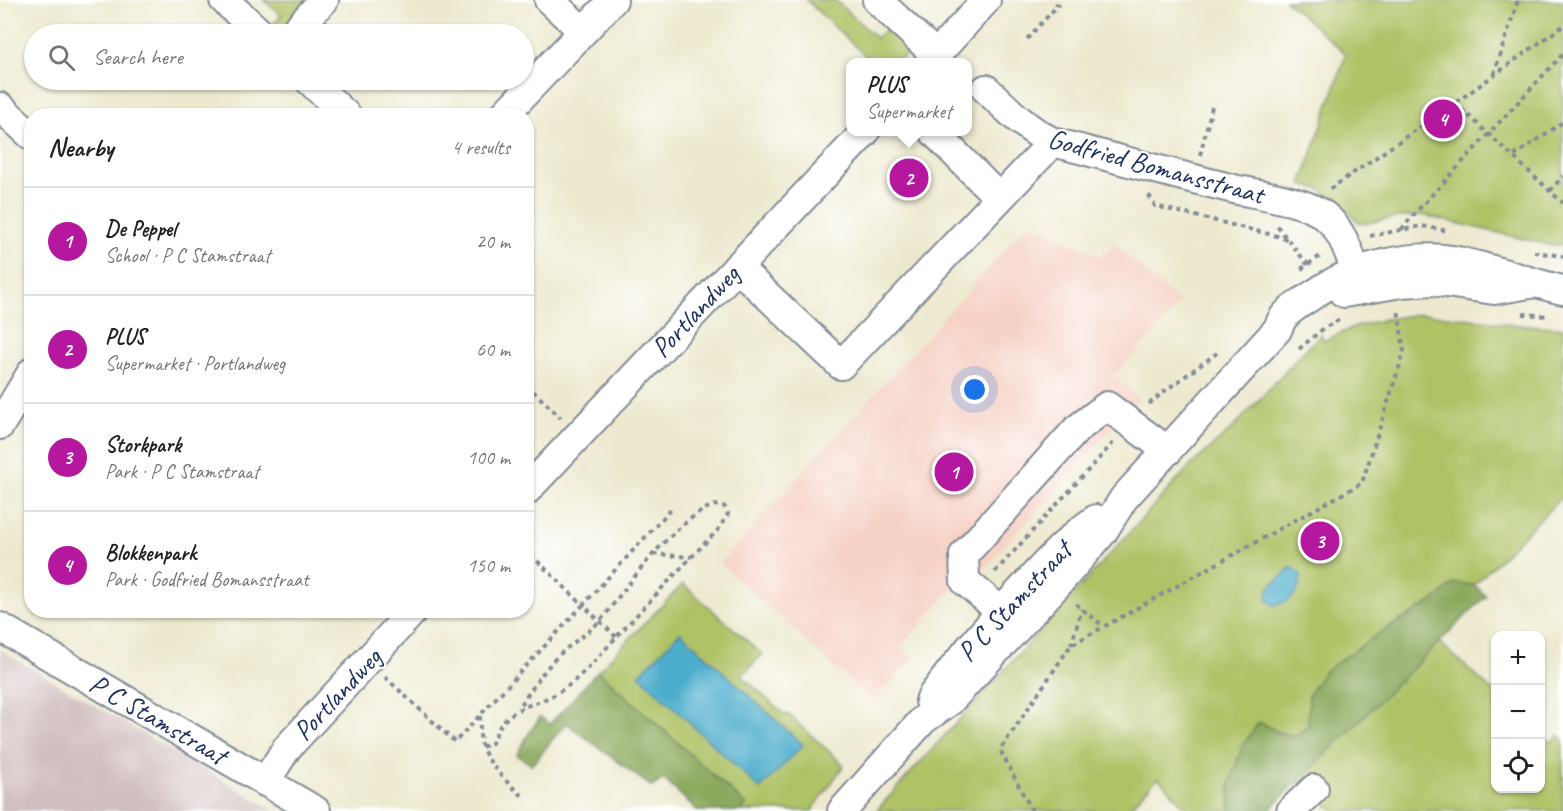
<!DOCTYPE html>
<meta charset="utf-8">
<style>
:root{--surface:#fff;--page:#f6f6f6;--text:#202124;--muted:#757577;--line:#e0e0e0;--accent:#b5179e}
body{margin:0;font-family:Caveat,sans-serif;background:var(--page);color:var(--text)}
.controls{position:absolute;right:18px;bottom:18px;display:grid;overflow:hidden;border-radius:12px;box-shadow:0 2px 4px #0004}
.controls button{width:54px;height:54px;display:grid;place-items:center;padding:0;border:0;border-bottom:2px solid var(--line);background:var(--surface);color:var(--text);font:30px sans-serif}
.you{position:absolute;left:975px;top:390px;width:21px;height:21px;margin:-15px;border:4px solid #fff;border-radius:50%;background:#1a73e8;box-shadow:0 0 0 9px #1a73e833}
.badge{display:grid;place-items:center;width:39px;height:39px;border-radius:50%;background:var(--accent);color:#fff;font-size:20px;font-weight:700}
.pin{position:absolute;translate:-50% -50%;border:3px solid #fff;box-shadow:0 2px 6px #0006}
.popup{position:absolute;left:846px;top:58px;width:126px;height:78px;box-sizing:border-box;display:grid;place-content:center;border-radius:12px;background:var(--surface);filter:drop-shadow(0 2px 4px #0005);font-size:20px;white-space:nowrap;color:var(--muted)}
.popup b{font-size:22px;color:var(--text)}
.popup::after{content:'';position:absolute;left:50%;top:100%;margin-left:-12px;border:12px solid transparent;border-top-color:var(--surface)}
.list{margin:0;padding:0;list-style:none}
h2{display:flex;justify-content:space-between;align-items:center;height:78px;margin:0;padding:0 24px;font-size:26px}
h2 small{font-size:20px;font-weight:400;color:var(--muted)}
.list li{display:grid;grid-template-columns:39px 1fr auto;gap:18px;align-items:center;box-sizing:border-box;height:108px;padding:0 24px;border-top:2px solid var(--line)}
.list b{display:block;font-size:22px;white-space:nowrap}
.list p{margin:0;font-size:20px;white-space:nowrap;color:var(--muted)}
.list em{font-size:20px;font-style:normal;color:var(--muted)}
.icon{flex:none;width:33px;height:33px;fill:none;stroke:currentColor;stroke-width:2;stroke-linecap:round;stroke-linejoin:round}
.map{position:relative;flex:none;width:1563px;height:811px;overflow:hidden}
.search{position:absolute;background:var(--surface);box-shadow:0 2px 4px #0004;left:24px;top:24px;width:510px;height:66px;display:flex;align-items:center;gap:15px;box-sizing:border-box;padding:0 21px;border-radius:33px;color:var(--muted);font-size:22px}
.panel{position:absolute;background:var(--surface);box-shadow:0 2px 4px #0004;left:24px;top:108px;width:510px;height:510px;border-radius:24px}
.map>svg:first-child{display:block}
</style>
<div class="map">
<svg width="1563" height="811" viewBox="0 0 1563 811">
<rect width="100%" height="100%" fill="#fff"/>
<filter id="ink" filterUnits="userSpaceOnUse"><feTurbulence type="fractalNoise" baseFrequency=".0167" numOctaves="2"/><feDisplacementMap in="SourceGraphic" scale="12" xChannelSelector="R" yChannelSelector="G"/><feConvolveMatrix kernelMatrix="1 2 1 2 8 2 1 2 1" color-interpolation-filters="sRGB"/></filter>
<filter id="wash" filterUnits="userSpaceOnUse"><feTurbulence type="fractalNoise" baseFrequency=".008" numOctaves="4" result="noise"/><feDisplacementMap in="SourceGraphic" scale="24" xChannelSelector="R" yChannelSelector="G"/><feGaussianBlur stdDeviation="1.35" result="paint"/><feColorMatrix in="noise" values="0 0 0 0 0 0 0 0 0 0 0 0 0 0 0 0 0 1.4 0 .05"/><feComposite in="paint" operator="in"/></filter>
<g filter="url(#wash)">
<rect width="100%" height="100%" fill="#ede9cf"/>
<!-- built -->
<path fill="#f6d1c5" d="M1030 223 1101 257 1114 244 1180 303 1114 376 1138 399 962 593 954 587 900 647 913 659 873 702 720 563Z"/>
<!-- industrial -->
<path fill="#d1bfbf" d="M0 650 275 811H0Z"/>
<!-- green -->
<path fill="#afc266" stroke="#657862" stroke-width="1.5" d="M264 0H307L285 32H273L269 29 281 15Z
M806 0H835L876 38 889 26 909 46 910 50 898 62H872Z
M1285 0H1563V245H1550L1422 215 1391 218 1364 224 1359 223 1340 202 1331 196 1318 189 1301 185 1346 54Z
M1420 314C1449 315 1478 320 1507 324 1526 326 1544 325 1563 328V496L1474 585 1486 596 1439 642 1495 693 1496 788H1540L1541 733 1551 742 1559 735 1563 739V811H1334L1296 782 1269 811H1189L1158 778 1126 811H876L1190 466 1234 427 1301 354 1321 334 1324 341 1352 328 1385 319Z
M683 584 762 654 742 676 785 715 788 714 844 765 812 811H741L746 805 598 671Z"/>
<!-- forest -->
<path fill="#8ba85b" stroke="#536c5c" stroke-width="1.5" d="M1455 583 1474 585 1486 596 1268 811H1230V782L1243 745 1259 722 1280 733 1295 736 1308 725 1309 694 1324 672 1378 634 1427 605Z
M598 671 746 805 741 811H698L663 779 652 787 566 723 532 765 517 755 526 738 540 717 550 724Z"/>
<!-- water -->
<path fill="#4dadcc" stroke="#346e95" stroke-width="1.5" d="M1289 568H1293L1301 574C1301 591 1292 602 1275 605L1267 600C1265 583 1282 581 1289 568Z
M680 632 803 745 760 789 639 675Z"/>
</g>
<g filter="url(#ink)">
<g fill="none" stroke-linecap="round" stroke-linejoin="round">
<!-- minor casing -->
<g stroke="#848c96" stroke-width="32">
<path id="minor" d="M224 0 261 34
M549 0 583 31
M877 0 936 55
M292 34 324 0
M929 63 986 0
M309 80 347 116
M986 89C1007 109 1026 129 1053 142 1114 158 1176 175 1238 190 1262 195 1306 201 1325 216 1346 233 1352 264 1362 288
M0 107 32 136
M503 116 613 0
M934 132 999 198
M737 267 841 365 1053 142
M1344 293 1401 283 1432 281 1494 290 1530 284
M0 425 32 372
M526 491 865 132
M1018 626 965 581 964 555 1077 429 1107 406 1168 451
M0 627 316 811
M930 701 932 696C960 658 990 623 1022 589 1045 564 1068 538 1096 519
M265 782 287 748 414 610
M842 811 923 720 950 701 1056 586 1102 533 1124 498 1277 330C1279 326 1281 321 1283 318 1289 309 1307 299 1316 293 1352 267 1413 252 1457 261 1493 268 1527 282 1563 290
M1291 811 1314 789"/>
</g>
<!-- path -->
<path stroke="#848c96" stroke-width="4" stroke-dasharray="4.5 4.5" stroke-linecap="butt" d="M801 1 802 0
M1027 39 1058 5 1052 0
M1494 74 1518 0
M1455 103 1563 203
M1200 155 1213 103
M1514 156 1563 122
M1330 189 1455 103 1563 26
M1550 191 1563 176
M1149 195 1155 206 1277 236 1290 241
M1277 226 1308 265
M1401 230 1416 212 1563 54
M1370 236 1422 226 1448 231
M1534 252 1563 256
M1301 269 1322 255
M1523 314 1548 316
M1299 349 1324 328 1341 319
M533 391 561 418
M1149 404 1165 391 1217 353
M653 554 691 557
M995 572 1113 443
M1076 604 1103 626
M616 637 583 605 673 507
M1071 645 1082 609
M385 677 455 742 583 605 526 550
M480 716C480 727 479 739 483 749 490 766 509 785 523 796
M482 747 492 743C494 738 497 731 500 726 514 705 539 705 559 692 580 679 602 653 619 634 652 599 684 564 718 530L728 514C726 502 716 504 707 508 675 526 647 560 625 589 616 599 609 612 599 622 587 634 573 642 560 654 543 670 531 690 518 709
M1032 811 1000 750 1071 645 1362 483 1404 352 1398 309"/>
<!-- minor -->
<use href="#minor" stroke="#fff" stroke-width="28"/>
</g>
</g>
<g text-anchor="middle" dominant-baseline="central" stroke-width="4.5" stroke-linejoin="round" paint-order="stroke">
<!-- street labels -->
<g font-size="28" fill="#1b2f5e" stroke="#fff">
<text transform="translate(1156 166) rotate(15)">Godfried Bomansstraat</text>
<text transform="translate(695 311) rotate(-47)">Portlandweg</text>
<text transform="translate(1014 601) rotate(-47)">P C Stamstraat</text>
<text transform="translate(337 694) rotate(-47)">Portlandweg</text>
<text transform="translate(158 719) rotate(30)">P C Stamstraat</text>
</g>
</g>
</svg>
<div class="controls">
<button>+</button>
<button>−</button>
<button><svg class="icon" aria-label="locate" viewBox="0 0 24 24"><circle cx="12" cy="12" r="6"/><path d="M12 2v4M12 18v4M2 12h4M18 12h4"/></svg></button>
</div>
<div class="you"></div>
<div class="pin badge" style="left:954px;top:472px">1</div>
<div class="pin badge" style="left:909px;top:178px">2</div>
<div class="popup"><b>PLUS</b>Supermarket</div>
<div class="pin badge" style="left:1320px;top:541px">3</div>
<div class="pin badge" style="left:1443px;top:119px">4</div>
<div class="search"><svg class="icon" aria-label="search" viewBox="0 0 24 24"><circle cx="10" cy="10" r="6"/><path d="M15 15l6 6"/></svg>Search here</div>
<section class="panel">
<h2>Nearby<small>4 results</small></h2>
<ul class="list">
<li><span class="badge">1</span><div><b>De Peppel</b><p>School · P C Stamstraat</p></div><em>20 m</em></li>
<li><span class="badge">2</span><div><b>PLUS</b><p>Supermarket · Portlandweg</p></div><em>60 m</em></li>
<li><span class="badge">3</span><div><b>Storkpark</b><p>Park · P C Stamstraat</p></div><em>100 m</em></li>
<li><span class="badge">4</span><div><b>Blokkenpark</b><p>Park · Godfried Bomansstraat</p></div><em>150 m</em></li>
</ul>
</section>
</div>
